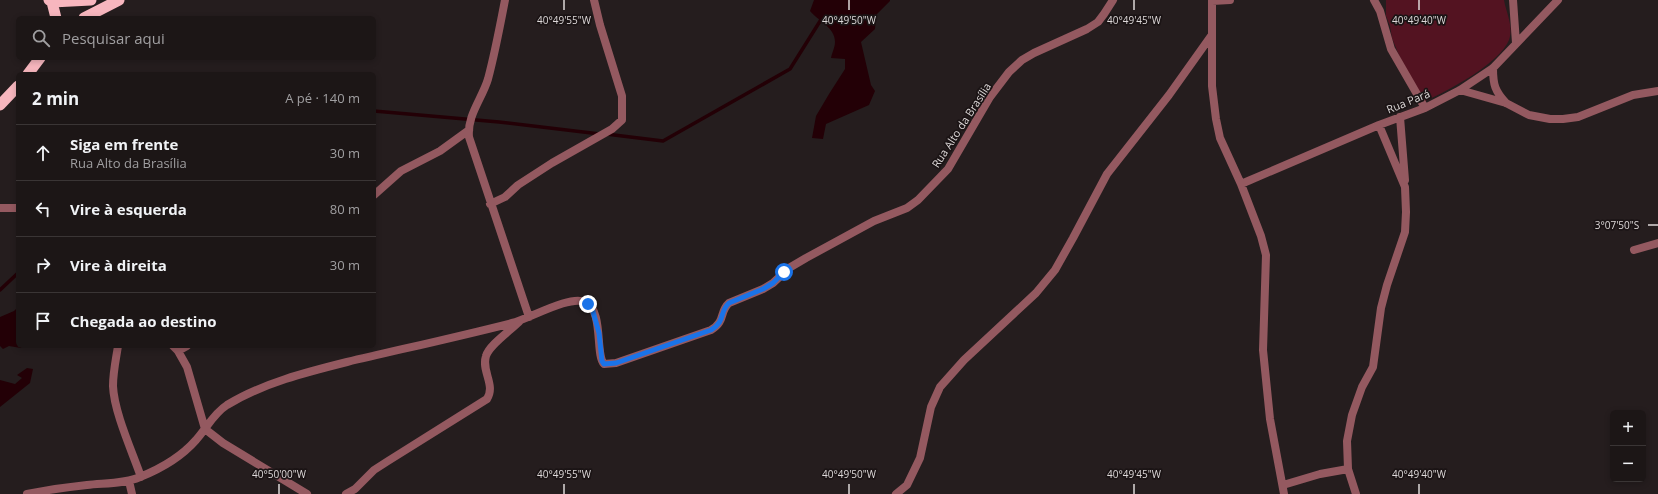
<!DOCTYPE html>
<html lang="pt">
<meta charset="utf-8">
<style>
:root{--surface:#1c1616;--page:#292323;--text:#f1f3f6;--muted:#a09fa1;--line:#3a3535}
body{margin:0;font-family:"Open Sans",sans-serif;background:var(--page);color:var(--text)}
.controls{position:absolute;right:12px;bottom:12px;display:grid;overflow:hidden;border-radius:6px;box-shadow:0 2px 6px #0003}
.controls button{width:36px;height:36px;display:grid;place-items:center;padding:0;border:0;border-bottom:1px solid var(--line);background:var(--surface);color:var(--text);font:20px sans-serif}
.stop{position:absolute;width:12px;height:12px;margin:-9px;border:3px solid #1a73e8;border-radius:50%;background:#fff}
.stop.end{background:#1a73e8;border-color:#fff;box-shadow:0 1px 4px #0008}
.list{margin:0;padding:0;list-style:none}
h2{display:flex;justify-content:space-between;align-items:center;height:52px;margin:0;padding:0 16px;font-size:17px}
h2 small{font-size:13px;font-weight:400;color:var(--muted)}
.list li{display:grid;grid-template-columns:26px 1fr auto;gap:12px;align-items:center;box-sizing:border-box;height:56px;padding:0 16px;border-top:1px solid var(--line)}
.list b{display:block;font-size:15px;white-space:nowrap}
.list p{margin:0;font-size:13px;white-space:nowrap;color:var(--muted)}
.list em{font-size:13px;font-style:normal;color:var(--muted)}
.icon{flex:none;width:22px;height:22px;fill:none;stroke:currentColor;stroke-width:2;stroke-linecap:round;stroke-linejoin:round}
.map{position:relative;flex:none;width:1658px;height:494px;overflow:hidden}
.search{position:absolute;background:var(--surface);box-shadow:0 2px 6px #0003;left:16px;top:16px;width:360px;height:44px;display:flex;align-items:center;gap:10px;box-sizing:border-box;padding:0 14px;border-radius:6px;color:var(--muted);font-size:15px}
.panel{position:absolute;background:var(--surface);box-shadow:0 2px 6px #0003;left:16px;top:72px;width:360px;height:276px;border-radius:6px}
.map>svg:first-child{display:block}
</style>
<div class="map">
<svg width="1658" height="494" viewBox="0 0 1658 494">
<rect width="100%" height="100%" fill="#251d1e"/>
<!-- green -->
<path fill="#531321" d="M1386 0H1504C1506 12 1514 27 1509 40 1500 63 1448 91 1425 101L1415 86 1398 53 1392 38 1390 26 1386 16Z"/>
<!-- water -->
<path fill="#230006" d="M814 0H890V1L876 15 875 29 861 42 871 85 875 91 869 105 826 124 823 139 812 138 816 116 829 94 845 69V59L831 58C832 53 835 47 835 42 835 27 818 21 810 11Z
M18 307V346H22L21 348 9 346 3 349 0 346V317L14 311Z
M27 368 33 369 30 383 0 407V380L15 384 22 378 17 375Z"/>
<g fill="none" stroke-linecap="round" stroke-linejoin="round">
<!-- stream -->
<path stroke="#230006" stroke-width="3.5" d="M374 111 499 122 600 134
M606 134 663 141 790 69 822 18
M0 290 18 273"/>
<!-- minor -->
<path stroke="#945960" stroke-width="8" d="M505 0C500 26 495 53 488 79 482 99 467 115 469 137L529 317
M1212 0V86L1216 119 1220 138 1241 184 1261 236 1266 255 1263 350 1270 419 1284 494
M1374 0 1380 11 1391 49 1425 108
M1513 0 1516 43
M1212 1 1230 0
M1493 68C1493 85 1495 91 1506 103
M1460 90 1506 103 1529 115 1550 119H1563L1578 117 1633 95 1658 91
M1400 117 1405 180
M1241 184 1379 125 1425 108 1460 90 1493 68 1558 0
M374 195 401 171 440 151 469 130
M490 204 505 197 518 185 552 163 612 129 622 120V96L600 25 594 0
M0 208H18
M1634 250 1658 243
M118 346C116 359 113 372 113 386 114 412 132 451 141 477
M173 346 178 351 187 367 205 429 223 443 307 494
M178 351 187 346
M129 481 132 494
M1283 485 1320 474 1348 469
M27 494C47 490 67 487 87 485 104 483 124 484 140 477 160 469 182 456 196 440 207 428 213 414 227 405 263 383 307 372 347 362 402 349 457 337 512 323 529 319 569 295 585 302 604 310 595 355 604 364L616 363 711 330C726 321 719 312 729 303L763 289 773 283 789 268 806 258 874 221 907 208 918 200 948 169 990 97 1009 72 1022 60 1034 53 1087 29 1098 22 1104 14 1113 0
M346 494 355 489 374 470 388 461 487 399C496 385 481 371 486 356 489 345 510 331 519 322
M896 494 907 485 920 458 931 407 940 387 964 360 1036 293 1055 270 1073 238 1107 174 1169 95 1211 36
M1356 494 1348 469 1347 441 1352 415 1362 387 1373 367 1381 308 1387 285 1405 232 1406 212 1405 187 1379 125"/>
<!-- trunk -->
<path stroke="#f7b6be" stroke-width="11" d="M49 0 52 2 56 18
M52 2 91 0
M84 18 119 0
M28 74 40 58
M0 105 18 86"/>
</g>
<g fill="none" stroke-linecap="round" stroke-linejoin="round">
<!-- route -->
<path stroke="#1a73e8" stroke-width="5" d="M588 304 592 308 599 333 602 361 604 364 616 363 711 330C726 321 719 312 729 303L763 289 773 283 784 272"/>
</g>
<!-- ticks -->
<path fill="none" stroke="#ddd8d8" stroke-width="1.5" d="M564 0V10M849 0V10M1134 0V10M1419 0V10M1648 225H1658M279 484V494M564 484V494M849 484V494M1134 484V494M1419 484V494"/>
<g text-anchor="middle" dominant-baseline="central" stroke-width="3.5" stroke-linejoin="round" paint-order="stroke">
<!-- street labels -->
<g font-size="11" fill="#ddd8d8" stroke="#1b1415">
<text transform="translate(1408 101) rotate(-22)">Rua Pará</text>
<text transform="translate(961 125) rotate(-57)">Rua Alto da Brasília</text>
</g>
</g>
<g font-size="10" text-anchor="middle" fill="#ddd8d8" stroke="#1b1415" stroke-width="3.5" stroke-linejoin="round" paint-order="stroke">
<text x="564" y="24">40°49'55"W</text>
<text x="849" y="24">40°49'50"W</text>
<text x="1134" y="24">40°49'45"W</text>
<text x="1419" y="24">40°49'40"W</text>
<text x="1617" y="229">3°07'50"S</text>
<text x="279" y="478">40°50'00"W</text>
<text x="564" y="478">40°49'55"W</text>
<text x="849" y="478">40°49'50"W</text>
<text x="1134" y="478">40°49'45"W</text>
<text x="1419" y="478">40°49'40"W</text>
</g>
</svg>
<div class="controls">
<button>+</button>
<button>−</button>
</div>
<div class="stop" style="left:784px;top:272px"></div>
<div class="stop end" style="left:588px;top:304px"></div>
<div class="search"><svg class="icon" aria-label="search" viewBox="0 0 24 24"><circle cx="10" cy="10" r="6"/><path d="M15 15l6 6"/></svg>Pesquisar aqui</div>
<section class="panel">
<h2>2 min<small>A pé · 140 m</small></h2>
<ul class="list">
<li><svg class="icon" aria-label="ahead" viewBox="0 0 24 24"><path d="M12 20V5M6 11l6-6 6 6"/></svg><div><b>Siga em frente</b><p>Rua Alto da Brasília</p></div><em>30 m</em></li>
<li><svg class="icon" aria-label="left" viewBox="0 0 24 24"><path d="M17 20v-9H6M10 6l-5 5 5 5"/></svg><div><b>Vire à esquerda</b></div><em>80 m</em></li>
<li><svg class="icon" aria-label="right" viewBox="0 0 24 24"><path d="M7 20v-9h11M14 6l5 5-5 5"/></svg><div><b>Vire à direita</b></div><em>30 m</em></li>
<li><svg class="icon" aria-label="arrive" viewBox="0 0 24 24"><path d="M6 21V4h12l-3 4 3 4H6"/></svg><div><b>Chegada ao destino</b></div></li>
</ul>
</section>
</div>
